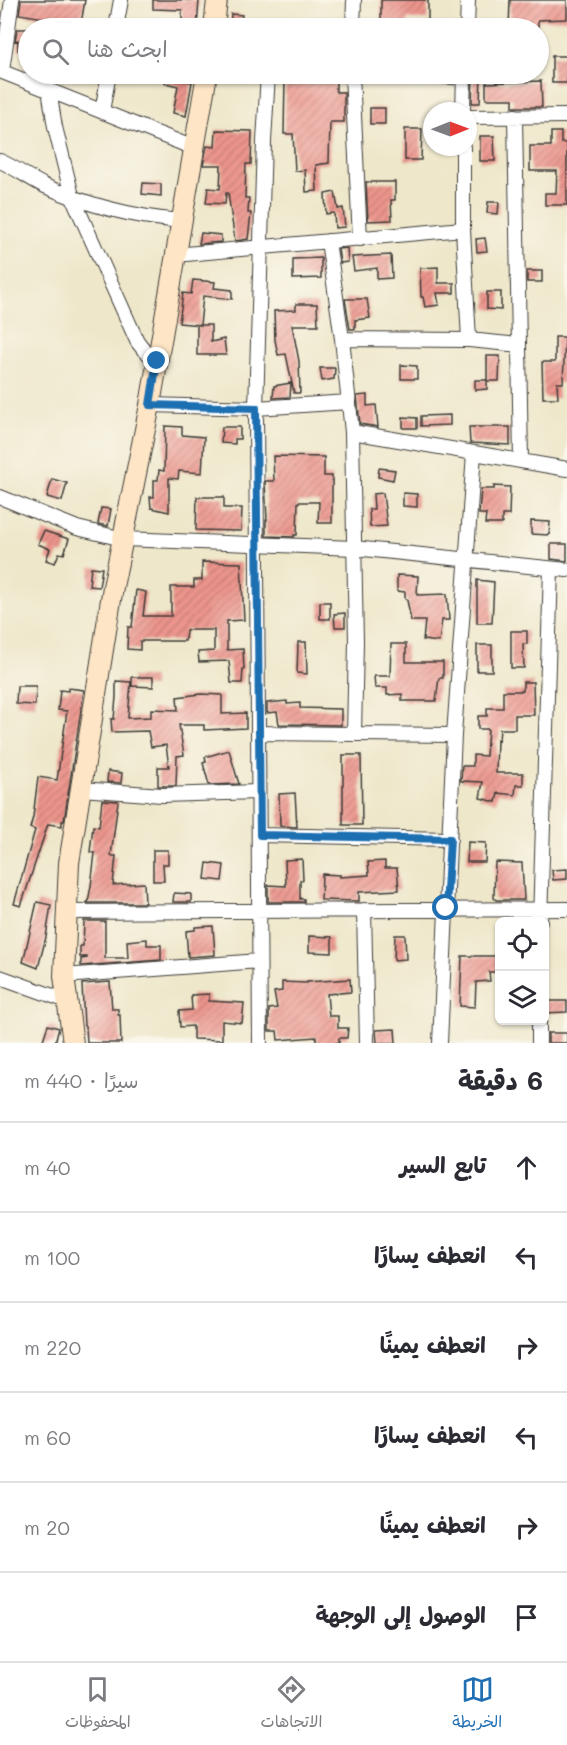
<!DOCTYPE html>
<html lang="ar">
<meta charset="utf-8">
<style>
:root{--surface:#fff;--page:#f7f7f7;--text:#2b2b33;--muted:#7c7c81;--line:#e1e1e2;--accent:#1f6fb2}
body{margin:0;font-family:Mali,"Playpen Sans Arabic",sans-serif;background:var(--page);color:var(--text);direction:rtl}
.controls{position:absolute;right:18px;bottom:18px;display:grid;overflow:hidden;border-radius:9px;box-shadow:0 2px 4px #0004}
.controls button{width:54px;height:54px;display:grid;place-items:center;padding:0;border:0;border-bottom:2px solid var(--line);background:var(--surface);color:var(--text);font:30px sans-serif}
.compass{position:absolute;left:423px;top:102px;width:54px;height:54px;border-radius:50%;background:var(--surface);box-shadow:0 2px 4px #0004;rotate:89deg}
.stop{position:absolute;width:18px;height:18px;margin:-14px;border:4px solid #1f6fb2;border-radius:50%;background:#fff}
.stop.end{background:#1f6fb2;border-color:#fff;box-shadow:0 2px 6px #0008}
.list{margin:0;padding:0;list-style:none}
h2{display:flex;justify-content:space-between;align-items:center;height:78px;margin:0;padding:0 24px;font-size:26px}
h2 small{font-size:20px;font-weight:400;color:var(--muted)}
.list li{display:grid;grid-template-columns:39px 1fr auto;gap:18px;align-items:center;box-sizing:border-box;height:90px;padding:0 24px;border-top:2px solid var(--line)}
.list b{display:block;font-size:22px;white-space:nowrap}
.list em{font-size:20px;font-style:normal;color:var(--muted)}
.icon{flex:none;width:33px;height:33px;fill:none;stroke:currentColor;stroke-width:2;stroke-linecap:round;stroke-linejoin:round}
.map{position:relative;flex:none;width:567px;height:1043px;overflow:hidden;direction:ltr}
.search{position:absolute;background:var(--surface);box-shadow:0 2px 4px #0004;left:18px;right:18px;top:18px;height:66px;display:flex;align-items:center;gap:15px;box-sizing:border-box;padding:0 21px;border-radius:33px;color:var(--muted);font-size:22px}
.sheet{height:618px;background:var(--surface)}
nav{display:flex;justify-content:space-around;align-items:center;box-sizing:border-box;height:84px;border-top:2px solid var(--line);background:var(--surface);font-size:16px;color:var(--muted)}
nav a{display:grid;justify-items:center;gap:3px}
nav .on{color:var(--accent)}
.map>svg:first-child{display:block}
</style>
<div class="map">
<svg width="567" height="1043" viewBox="0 0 567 1043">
<defs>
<pattern id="building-hatch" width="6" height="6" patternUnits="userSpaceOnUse" patternTransform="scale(1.5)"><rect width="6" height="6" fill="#ed958d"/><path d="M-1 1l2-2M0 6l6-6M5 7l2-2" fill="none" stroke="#bf7972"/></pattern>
</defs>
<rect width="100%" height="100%" fill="#fbf7ec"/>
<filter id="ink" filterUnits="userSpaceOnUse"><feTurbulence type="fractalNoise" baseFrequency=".0167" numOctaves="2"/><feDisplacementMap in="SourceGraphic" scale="12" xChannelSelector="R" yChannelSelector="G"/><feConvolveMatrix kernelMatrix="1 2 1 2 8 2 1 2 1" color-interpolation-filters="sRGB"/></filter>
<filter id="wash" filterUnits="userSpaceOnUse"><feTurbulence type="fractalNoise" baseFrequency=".008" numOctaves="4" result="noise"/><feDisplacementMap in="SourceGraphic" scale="24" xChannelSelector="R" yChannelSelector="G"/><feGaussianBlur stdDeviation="1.35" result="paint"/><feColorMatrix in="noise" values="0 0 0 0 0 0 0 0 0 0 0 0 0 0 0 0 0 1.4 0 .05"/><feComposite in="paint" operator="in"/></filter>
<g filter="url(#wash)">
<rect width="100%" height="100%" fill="#eee7ca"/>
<g id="blocks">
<!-- building -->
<path fill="url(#building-hatch)" d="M21 0H85L81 24 19 14Z
M153 0H199L197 28H182V10L153 9Z
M381 0H428V20H407L408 28H381Z
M510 0H567V19L538 20V28H509Z
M231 14 242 15 240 28H230Z
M17 29H28V49L18 50V40L15 41Z
M552 56H567V83H552Z
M167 74H183L182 80 192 82 186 116 173 113 178 86 165 83Z
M473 74H481L480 103H472Z
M285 76 336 79V92H344V122H330L329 163 316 165 317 191 306 192 305 170 295 171 293 134H284Z
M541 81 542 107H513V99H486V83Z
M370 108H385V124H370Z
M405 129H422L421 160H405Z
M216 130 252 131 251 164H246L245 198H249L248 213H251L248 239 235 241 228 193H226L225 204 206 203 208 188 220 189 221 165H203L207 146 215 147Z
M551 132H561V143H567V205H545V193H556L557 171H530V146H551Z
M480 136H494L495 161H480Z
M366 182H395V200H391L392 220 368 221Z
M143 183 161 184V196L142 194Z
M335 192 338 209 343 208 345 227 335 228 334 213 326 214 325 194Z
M488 202H499L498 214 487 213Z
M201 233 221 235V242L199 244Z
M485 238 487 251 477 252 476 239Z
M347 248 348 262 340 263 338 249Z
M391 255 392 278 377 279V268L354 271 352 257Z
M321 258V278L293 279V259Z
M438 267V283H454V293H437L439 305 425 307 423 297H421L420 268Z
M527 271H542V282H527Z
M193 280 215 282 214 288 232 290V299L203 296 200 325 179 323 183 293 191 294Z
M487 292H501V310L487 309Z
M345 299H367L370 318 355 320V329H350Z
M296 304H317L318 325H292L299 361 300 393H294L286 354 278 355 275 340 274 311 296 310Z
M197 325H211V342L224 339 226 355H197Z
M555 337H565L563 383H557L558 398H543L542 362H555Z
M487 356H500L499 381H487V389L475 390V380H487Z
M401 365 417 366V379H401Z
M320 368H335L334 379 322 381Z
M291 383 290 397 273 398 274 386Z
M367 395V406L376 405 378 427 360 424 357 396Z
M450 415V425L421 426V416Z
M403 417 417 418V428H403Z
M165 426 182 427V435L204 437 202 473 179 471 178 479 169 478V512L151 508 150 497H154V480H158L159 470 164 471Z
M222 427H240V439H235V444L221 443Z
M469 427H510V445L470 443Z
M273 456 324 457V476H332V523H318L319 502H298L297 535H294V537L266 536V520H267L265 481H274Z
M379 468 395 470 393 480 378 477Z
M52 479 67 483 62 501 47 497Z
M494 486 510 487 509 515H502V524H485L486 514H479L481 489H494Z
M383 493 387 526 370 527 369 509H374L373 494Z
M403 493 417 494V507L403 506Z
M197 497H224V508H242L241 531 196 530Z
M101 508 111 509 108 526 98 524Z
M531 521 550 522 549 535 531 534Z
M44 531 69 539 64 554 59 553 55 563 46 560 50 549 38 544Z
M551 544H567V561L551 559Z
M202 562 241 563 244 620 227 621V650L243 649 244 669H243L242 683H231L229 661 199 662 198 652 214 651V630H186L185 641H140V650L127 649 128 627H132L136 590 146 592 143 616H171V587H194V580H202Z
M91 567 102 568 99 587 89 586Z
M397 575 418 576 417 595 447 594 449 620H442L439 642 423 640 425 621H411L407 600 405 599V592L397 591Z
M477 580 494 582 492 623H477Z
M320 602H330V619H320Z
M345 613V627H335L334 614Z
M511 631H527V644H523L524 668H511Z
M298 642H306L307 674 297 673Z
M391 644H406V662H443V678H439L436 701H402V694L387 695V688H375L374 676H390Z
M477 645H492V671H477Z
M132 677H153V687L132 686Z
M116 681 131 682 128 718 151 717V709L178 710 177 697 201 694 222 695V714L246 713V728L204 730V725H179L184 755 177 756 176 786H158V767H169L166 745 151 747 148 731 112 732 111 719H114L116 697Z
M523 682H533L534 715H515V729H500L499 740 497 739 496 773H523V785H516L515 795 498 793 496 802 480 798 483 782 461 781 462 766H473V755L486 756 488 729H478V716H487V708H503V691H523Z
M17 686H36L35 705 16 704Z
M68 688 84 690 64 821H62V826L48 824 21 906 14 904 35 830 30 828 33 817 38 777 57 780 67 711 58 710 60 690 68 691Z
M287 701V704L300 703V708L341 709V725L279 724 277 712 267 713V703Z
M229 750 239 784 209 785 203 763 206 762 205 757Z
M343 755H361L362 825H343Z
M108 771 122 773 121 783 107 782Z
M295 793 297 827 280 826 279 794Z
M102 800 118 801 111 856H116L113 885 144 883 145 903H86L88 902 91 886 95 853 90 852 93 826 99 827Z
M468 842 486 843 485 862H467Z
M153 850H168V864H163L164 881H153Z
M302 859 303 880H300V899H304V902H268V885L286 886 285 860Z
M385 861V868H397L399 890 359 892V901L321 900 322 874 340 875V877L369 875 368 862Z
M495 862 522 863 524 900H496L494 898Z
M207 863 224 865 222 881 205 879Z
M567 869V879L553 880 552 870Z
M174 893 191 894V902H173Z
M37 902 51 905 46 937 38 968 23 962Z
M84 921H105V958H128L127 941 147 939V945H161V960L81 966V959L87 958V957H80V946H83Z
M213 926 215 955 188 957 186 931 195 930V927Z
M395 935H405L406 959 394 960Z
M309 936 332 937V953L309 952Z
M462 956H500V972H489L490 981 476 982 475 1007 460 1006Z
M350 979 351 992 327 994 329 1016H338V1028H348L347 1038H339V1043H316V1037L278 1040 277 1031H269V1009L277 1008 274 992 282 991V982L307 983V982Z
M110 982 112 1009H118V1015H120L121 1043H87L86 1026H84L82 984Z
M209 994V1001L244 1003 242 1023 222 1021V1040L193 1039V1026L180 1027 179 1011 192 1010 191 995Z
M544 1001H567V1012L544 1013Z
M48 1025 59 1028 55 1043H42Z
M395 1029 396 1043H377L376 1030Z
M548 1033H567V1043H548Z"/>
</g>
</g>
<g filter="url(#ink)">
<use href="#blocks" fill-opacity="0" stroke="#3c3a36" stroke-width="1.5"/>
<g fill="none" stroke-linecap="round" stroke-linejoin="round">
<!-- street casing -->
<g stroke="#3c3a36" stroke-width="16">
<path id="street" d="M116 28 121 0
M353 28 354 0
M467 28 468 0
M0 71 194 148
M2 71 12 0
M352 74 360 239
M418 74 464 78
M49 90 55 127 72 196 137 341 144 350 157 361
M102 111 109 74
M463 111 464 74
M515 116 521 461
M468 117 567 116
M463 147V229L469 340
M0 161C16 168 30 179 45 186 89 206 134 217 181 221
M328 241 342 339 352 432 356 642 354 734
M175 255 463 229
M342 339 469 340 519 345
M150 405 256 408 349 402
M352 432 567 469
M0 497 77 528 123 539 354 548 567 570
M259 733 454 735
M81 789 162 795 258 792
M259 835 450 839
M364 910 367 1043
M66 912 567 909
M540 921 551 569
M64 976 259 961
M0 977 67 1001
M260 1043 256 408 264 141 268 74
M440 1043 454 735 474 453
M539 1043V1020"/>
</g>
<!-- secondary casing -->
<g stroke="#3c3a36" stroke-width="22">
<path id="secondary" d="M214 28 217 0
M73 1043 64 976 69 863 113 587 150 405 207 74"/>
</g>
<!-- street -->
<use href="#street" stroke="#fff" stroke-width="14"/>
<!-- secondary -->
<use href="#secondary" stroke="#fde5c5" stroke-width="20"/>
</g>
</g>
<g fill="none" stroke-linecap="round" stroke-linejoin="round" filter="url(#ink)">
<!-- route -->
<path stroke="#1f6fb2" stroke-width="8" d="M157 361 150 405 256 408 260 835 450 839 446 908"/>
</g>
</svg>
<div class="controls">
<button><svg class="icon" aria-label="locate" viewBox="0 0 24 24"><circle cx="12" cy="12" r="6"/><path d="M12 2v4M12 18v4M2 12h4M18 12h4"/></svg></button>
<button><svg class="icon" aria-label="layers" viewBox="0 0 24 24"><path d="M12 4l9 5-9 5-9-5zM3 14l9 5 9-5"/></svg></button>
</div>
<svg class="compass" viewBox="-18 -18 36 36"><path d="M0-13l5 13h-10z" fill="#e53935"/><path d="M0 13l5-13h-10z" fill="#7c7c81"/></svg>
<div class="stop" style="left:446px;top:908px"></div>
<div class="stop end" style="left:157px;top:361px"></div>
<div class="search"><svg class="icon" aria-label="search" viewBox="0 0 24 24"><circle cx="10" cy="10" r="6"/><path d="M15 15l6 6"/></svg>ابحث هنا</div>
</div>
<section class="sheet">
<h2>6 دقيقة<small>سيرًا · 440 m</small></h2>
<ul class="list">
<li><svg class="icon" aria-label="ahead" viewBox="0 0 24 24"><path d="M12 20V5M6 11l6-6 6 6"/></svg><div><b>تابع السير</b></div><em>40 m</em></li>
<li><svg class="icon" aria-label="left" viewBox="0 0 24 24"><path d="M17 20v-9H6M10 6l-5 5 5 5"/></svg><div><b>انعطف يسارًا</b></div><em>100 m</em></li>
<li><svg class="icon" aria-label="right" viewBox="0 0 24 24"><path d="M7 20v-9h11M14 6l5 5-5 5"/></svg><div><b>انعطف يمينًا</b></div><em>220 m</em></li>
<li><svg class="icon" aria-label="left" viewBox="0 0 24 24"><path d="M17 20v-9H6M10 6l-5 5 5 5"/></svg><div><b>انعطف يسارًا</b></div><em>60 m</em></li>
<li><svg class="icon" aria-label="right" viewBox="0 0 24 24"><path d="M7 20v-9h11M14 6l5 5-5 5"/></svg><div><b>انعطف يمينًا</b></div><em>20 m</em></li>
<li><svg class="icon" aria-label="arrive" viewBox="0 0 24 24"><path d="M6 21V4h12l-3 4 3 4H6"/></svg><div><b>الوصول إلى الوجهة</b></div></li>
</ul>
</section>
<nav>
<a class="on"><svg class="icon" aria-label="map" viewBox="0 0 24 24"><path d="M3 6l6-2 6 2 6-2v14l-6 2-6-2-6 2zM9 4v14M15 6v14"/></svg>الخريطة</a>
<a><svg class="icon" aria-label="directions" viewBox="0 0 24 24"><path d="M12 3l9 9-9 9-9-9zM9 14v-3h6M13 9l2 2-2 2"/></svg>الاتجاهات</a>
<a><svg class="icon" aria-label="saved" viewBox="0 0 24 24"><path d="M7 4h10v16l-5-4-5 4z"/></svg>المحفوظات</a>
</nav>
